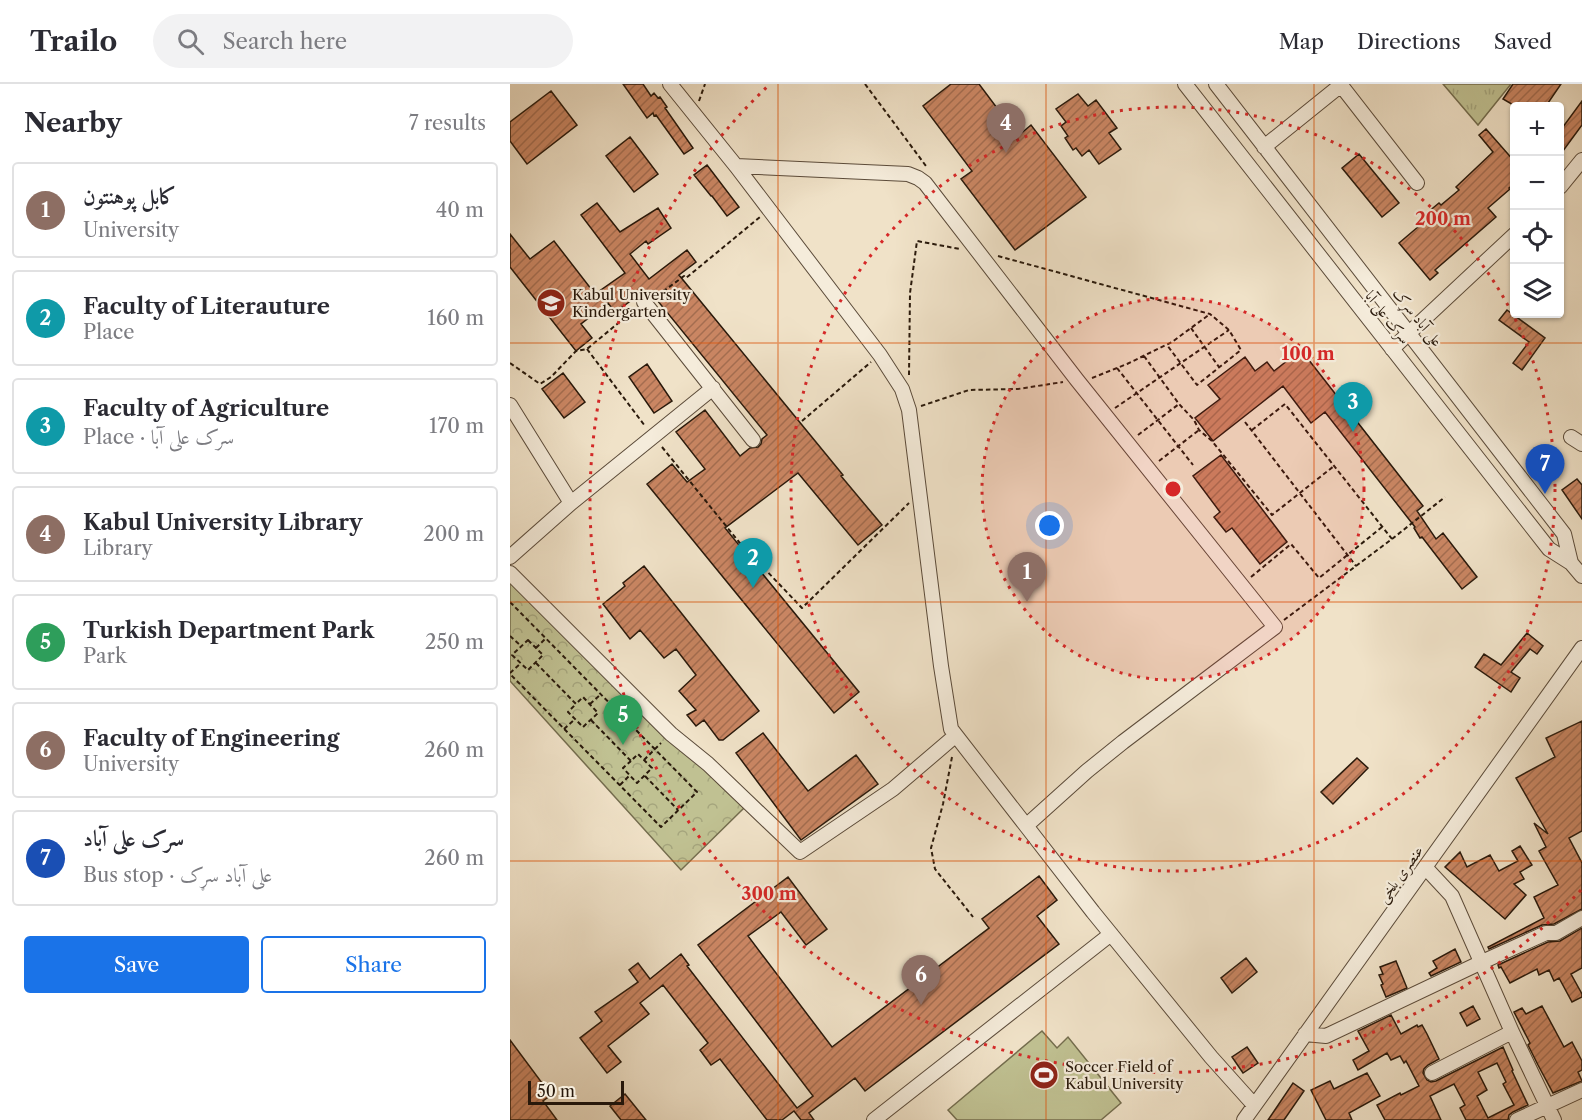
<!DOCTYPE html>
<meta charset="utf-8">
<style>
:root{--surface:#fff;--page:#f2f2f3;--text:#2b2b33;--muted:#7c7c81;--line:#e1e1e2;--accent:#1a73e8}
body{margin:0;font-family:"Libre Caslon Text",Amiri,serif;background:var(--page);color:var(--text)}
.controls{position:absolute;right:18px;top:18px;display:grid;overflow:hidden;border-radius:6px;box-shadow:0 2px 4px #0004}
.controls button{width:54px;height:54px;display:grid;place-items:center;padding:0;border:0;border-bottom:2px solid var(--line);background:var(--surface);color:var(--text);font:30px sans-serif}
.scale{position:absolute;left:18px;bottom:15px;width:96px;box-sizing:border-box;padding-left:6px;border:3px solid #29190b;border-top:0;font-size:16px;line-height:21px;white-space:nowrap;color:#29190b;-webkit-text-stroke:4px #f5ecdb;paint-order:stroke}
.you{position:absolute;left:540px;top:442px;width:21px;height:21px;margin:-15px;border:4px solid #fff;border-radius:50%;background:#1a73e8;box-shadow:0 0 0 9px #1a73e833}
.badge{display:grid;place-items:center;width:39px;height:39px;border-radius:50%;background:var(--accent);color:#fff;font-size:20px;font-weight:700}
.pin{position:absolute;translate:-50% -50px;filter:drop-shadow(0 2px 3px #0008)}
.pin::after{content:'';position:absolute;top:32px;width:21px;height:18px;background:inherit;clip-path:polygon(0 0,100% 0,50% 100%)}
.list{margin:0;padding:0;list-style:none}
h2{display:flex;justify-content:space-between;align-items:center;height:78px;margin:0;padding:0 24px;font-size:26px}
h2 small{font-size:20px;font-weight:400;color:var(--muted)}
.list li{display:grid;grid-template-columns:39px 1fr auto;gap:18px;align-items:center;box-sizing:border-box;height:96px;margin:0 12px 12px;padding:0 12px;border:2px solid var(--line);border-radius:6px}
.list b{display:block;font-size:22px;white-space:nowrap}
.list p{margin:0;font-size:20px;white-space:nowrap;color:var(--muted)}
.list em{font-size:20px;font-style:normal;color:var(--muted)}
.actions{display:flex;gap:12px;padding:18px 24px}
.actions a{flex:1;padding:14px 0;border:2px solid var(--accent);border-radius:6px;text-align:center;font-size:21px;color:var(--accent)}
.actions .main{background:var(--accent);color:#fff}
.icon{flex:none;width:33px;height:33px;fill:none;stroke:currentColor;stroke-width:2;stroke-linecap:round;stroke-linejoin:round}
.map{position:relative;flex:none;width:1072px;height:1036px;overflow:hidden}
header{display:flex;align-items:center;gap:36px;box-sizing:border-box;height:84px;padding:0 30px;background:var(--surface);border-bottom:2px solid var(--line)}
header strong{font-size:28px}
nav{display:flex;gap:33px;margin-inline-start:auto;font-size:21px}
.search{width:420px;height:54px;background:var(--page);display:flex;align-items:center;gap:15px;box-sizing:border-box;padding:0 21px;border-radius:33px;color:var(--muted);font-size:22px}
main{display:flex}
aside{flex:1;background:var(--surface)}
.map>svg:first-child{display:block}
</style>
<header>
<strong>Trailo</strong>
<div class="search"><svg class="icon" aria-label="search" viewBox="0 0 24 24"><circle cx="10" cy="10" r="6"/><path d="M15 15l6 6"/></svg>Search here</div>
<nav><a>Map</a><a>Directions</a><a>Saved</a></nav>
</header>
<main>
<aside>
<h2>Nearby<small>7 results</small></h2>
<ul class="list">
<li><span class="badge" style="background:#8d6e63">1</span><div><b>کابل پوهنتون</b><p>University</p></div><em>40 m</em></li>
<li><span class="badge" style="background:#0f9aa8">2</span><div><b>Faculty of Literauture</b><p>Place</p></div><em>160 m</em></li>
<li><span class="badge" style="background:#0f9aa8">3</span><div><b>Faculty of Agriculture</b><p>Place · سرک علی آبا</p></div><em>170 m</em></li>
<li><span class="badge" style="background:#8d6e63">4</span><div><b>Kabul University Library</b><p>Library</p></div><em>200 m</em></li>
<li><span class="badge" style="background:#2e9e5b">5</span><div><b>Turkish Department Park</b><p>Park</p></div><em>250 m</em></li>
<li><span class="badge" style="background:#8d6e63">6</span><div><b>Faculty of Engineering</b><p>University</p></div><em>260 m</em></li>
<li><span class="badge" style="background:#1a4fb4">7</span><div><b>سرک علی آباد</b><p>Bus stop · علی آباد سړک</p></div><em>260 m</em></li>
</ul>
<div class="actions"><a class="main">Save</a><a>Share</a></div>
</aside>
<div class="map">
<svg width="1072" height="1036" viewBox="0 0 1072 1036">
<defs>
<pattern id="grass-tufts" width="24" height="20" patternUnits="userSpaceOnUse" patternTransform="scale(1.5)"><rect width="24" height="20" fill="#c0c192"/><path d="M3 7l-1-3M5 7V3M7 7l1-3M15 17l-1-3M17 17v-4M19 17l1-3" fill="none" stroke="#a5a57d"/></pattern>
<pattern id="forest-crowns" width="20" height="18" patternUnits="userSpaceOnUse" patternTransform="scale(1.5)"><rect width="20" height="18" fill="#c0c192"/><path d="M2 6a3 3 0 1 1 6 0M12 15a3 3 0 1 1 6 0" fill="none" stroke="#a5a57d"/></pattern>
<pattern id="building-hatch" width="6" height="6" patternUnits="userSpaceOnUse" patternTransform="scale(1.5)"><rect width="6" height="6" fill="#ca8663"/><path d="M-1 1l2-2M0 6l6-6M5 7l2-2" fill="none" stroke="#a46d50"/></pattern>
</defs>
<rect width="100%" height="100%" fill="#f0e2c8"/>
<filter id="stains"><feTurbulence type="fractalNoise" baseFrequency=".00333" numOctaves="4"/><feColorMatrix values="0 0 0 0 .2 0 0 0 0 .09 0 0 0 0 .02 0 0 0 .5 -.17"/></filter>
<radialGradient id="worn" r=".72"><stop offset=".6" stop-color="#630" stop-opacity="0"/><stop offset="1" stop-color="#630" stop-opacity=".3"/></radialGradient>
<!-- grass -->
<path fill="url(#grass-tufts)" stroke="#746d4e" stroke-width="1.5" d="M933 0H1001L968 41Z"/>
<!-- forest -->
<path fill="url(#forest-crowns)" stroke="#746d4e" stroke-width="1.5" d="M0 497 234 724 171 786 0 597Z"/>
<!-- garden -->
<path fill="#c0c192" stroke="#746d4e" stroke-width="1.5" d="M532 947 547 964 558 953 611 1019 591 1036H447L438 1026Z"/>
<!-- building -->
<path fill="url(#building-hatch)" stroke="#29190b" stroke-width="1.5" fill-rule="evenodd" d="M113 0H133L141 12 144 9 148 14 150 13 157 23 155 24 183 64 174 70 146 31 144 32 143 29 137 34Z
M441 0H469L508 52 521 41 576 113 505 166 451 95 462 87 413 22Z
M1003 0H1051L1036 22H1005L993 15Z
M41 7 67 41 17 80 0 57V38Z
M568 10 578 22 586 16 607 44 599 49 611 65 589 80 579 66 572 72 566 64 563 66 555 54 558 52 551 42 556 38 546 25Z
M1072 17V41L1050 71V47Z
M976 45 1005 78V99L999 104 1000 105 978 124 986 133 925 186 928 189 920 196 889 159 915 137 912 133 929 119 931 121 949 106 946 103 983 68 969 51Z
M120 53 148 90 124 108 96 72Z
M849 70 889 119 872 133 832 84Z
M197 81 229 123 217 132 202 112H201L184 91Z
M87 119 110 148 148 124 161 144 138 160 136 157 120 170 139 195 177 166 186 178 169 191 333 391 331 392 372 441 348 461 288 389 215 444 349 608 324 629 137 400 162 380 177 398 195 385 166 348 195 326 230 372 240 364 248 363 251 360 252 355 257 351 143 211 141 213 138 210 132 209 105 228 98 219 71 240 82 254 66 267 0 183V150L20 175 44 157 85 210 115 189 71 131Z
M997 226 1035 254 1012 286 1003 279 1019 258 989 236Z
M791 266 913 422 907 427 926 455 933 449 967 493 952 505 912 453 910 454 904 444 905 443 815 328 801 339 773 302 703 357 685 334 710 315 698 301 735 273 745 287 757 278 764 287Z
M137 280 162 317 144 329 119 293Z
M53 289 75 318 54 334 32 305Z
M711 371 777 458 750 480 722 444 716 448 704 433 710 428 683 392Z
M1067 395 1072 401V435L1052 406Z
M134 482 249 627 213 656H209L194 636 186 642 177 631 186 626 169 607 186 591 166 565 154 574 130 546 120 555 93 520 115 502 113 499Z
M1017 549 1033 562 1027 570 1020 565 1001 588 1010 594 1001 608 965 583 974 570 991 581Z
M1072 637V747L1059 754 1072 779V825L1044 840 1032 841 979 865 978 863 1034 834 1024 813 1048 801 1029 767 1036 763 1024 739 1038 750 1006 694 1045 673 1036 654Z
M253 649 298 707 346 671 368 700 291 756 226 669Z
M847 674 858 684 823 720 811 708Z
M1010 762 1022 781 1010 788 1014 795 1004 800 1016 811 995 835 935 783 950 768 957 783 980 771 989 787 1008 777 1002 767Z
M529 792 547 816 527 832 549 860 355 1007 345 994 299 1029 304 1036H291L284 1027 272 1036H257L210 975 201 981 190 966 198 959 153 901 130 919 139 930 98 962 111 978 97 989 70 954 92 937 85 928 128 898 119 886 128 879 140 895 171 870 179 881 177 882 287 1024 303 1012 188 861 278 793 317 845 296 861 271 828 238 852 322 963 479 844 472 835Z
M1072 844V884L1061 890 1072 910V913L1062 918 1049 894 1044 897 1039 886 1029 891 1027 885 1000 899 991 883 989 884 988 881 1038 858 1050 857Z
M945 865 951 878 921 892 919 889 927 884 923 877Z
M736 874 747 888 722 909 711 894Z
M886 877 897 904 876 913 871 901 873 900 869 891 873 890 870 883Z
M963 922 970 935 957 942 950 929Z
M1032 922 1054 963 1062 958 1072 977V986L1068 988 1072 997 1043 1009 1028 981 1018 961 1020 959 1004 928 1012 924 1016 930Z
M881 931 891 950 907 941 908 943 912 941 917 950 929 975 918 981 914 985 913 989 917 996 921 998 926 997 993 963 1003 986 1002 987 1018 1021 1003 1028 999 1031 998 1036H956L950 1024 955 1021 944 1000 920 1012 931 1036H875L867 1021 890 1009 891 1011 909 1002 896 977 894 979 890 972 881 976 877 969 848 986 843 976 859 967 848 947ZM987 979 996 998 993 1000 1004 1021 978 1034 967 1012 977 1006 968 988Z
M0 956 41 1011 33 1017 47 1036H0Z
M737 963 748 979 733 989 722 973Z
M857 989 870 1012 839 1029 842 1036H816L801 1006 820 997 824 1005Z
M783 999 794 1007 774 1036H758Z
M115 1010 136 1036H111L100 1022Z"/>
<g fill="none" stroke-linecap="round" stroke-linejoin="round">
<!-- minor casing -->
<g stroke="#5b4b3a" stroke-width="16">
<path id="minor" d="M160 0 226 82 370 271 392 305 399 326 431 582 441 645 583 828 701 973 744 1021
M675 0 1039 465 1061 479
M706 0 1054 450 1061 479 1072 492
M830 0 907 99
M754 63 831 1
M226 82 398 90 408 94 415 99 567 296 765 543 613 658 577 687 517 741
M1050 103 1072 76
M134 218 243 356
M882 265 1005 150
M0 321 61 419
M1061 353 1072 360
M0 473 61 419 203 304
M0 489 161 650 198 680 290 768 383 705 445 652
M915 783 942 812 1002 948 1044 1036
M795 950 816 952 972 878 1036 849H1046L1072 834
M922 989 1002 948
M364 1036 601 850
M734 1036 1072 564
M1007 1036 1072 1006"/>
</g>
<!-- path -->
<path stroke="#29190b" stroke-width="2" stroke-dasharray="4.5 3" stroke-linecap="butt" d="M355 0 416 82
M189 17 195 0
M488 172 700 230 719 246 731 266 687 301 657 261
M147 212 174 192 176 194 250 133
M681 244 709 283
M77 265 135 342
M634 272 669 320 684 336 689 346 702 357 762 431 824 382
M0 279 30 300 41 293 66 267 77 265 124 226
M607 284 683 381
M399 291 400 209 407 157 450 165
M582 294 617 280 662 258 700 230
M411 322 459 306 508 305 553 298
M605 324 719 246
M292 337 361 278
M735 338 846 482
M742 346 775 320 882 455
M628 351 669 320
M152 363 229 458 292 524 399 419
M649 377 689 346
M741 493 781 460 809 494 872 443
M0 518 187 708 151 743 0 590
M774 536 882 455 935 413
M0 552 11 562
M18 556 33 571 18 586 2 571Z
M26 564 36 554
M26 579 66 620 73 613 88 629 73 643 58 628 66 620
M0 589 11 579
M80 620 91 610
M81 636 121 677 128 670 142 684 127 699 113 684 121 677
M54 645 65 635
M442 673 433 720 421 764 425 785 463 833
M134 676 151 659
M135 692 168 726
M110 701 120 691"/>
<!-- minor -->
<use href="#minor" stroke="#f5ecdb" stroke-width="14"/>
</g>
<!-- grid -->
<path fill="none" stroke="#de560c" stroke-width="1.5" stroke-opacity="0.55" d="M268 0V1036M536 0V1036M804 0V1036M0 259H1072M0 518H1072M0 777H1072"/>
<!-- distance rings -->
<circle cx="663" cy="405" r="191" fill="#d62828" fill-opacity=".12"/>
<g fill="none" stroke="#d62828" stroke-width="3" stroke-dasharray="3 6">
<circle cx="663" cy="405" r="191"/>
<circle cx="663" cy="405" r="382"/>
<path d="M1071 806A572 572 0 1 1 259 1"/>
</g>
<!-- icons -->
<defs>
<g id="school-disc" transform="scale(1.5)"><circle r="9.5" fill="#8f2418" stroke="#f5ecdb"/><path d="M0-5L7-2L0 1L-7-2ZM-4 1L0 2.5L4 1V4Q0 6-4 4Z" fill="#fff"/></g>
<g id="stadium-disc" transform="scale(1.5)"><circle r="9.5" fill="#8f2418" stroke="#f5ecdb"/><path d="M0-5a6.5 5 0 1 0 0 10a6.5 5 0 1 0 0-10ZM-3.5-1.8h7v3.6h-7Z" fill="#fff"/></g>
</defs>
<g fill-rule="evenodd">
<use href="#school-disc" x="41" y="219"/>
<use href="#stadium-disc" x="534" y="991"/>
</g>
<g text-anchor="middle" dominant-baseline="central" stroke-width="4.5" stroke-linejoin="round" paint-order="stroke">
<!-- poi labels -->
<g font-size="15" fill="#29190b" stroke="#f5ecdb" text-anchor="start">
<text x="62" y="210">Kabul University<tspan x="62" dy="17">Kindergarten</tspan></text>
<text x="555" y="982">Soccer Field of<tspan x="555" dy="17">Kabul University</tspan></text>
</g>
<!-- street labels -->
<g font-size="15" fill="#29190b" stroke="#f5ecdb">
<text transform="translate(878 233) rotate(52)">سرک علی آبا</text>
<text transform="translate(908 233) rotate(52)">علی آباد سړک</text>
<text transform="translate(890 790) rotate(-54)">عنصری بلخی</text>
</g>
</g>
<circle cx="663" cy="405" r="9" fill="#d62828" stroke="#f5ecdb" stroke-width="3"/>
<g font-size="18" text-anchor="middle" font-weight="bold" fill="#d62828" stroke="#f5ecdb" stroke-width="4.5" stroke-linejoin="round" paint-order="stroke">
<text x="933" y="141">200 m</text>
<text x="798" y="276">100 m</text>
<text x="259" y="816">300 m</text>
</g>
<rect width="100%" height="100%" filter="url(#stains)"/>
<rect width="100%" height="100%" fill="url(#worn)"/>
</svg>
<div class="controls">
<button>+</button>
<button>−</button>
<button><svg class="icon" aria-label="locate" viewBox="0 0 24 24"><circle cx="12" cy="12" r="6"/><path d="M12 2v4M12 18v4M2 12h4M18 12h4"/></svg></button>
<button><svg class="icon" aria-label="layers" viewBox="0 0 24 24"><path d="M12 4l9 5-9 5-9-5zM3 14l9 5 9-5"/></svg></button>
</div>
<div class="scale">50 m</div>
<div class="you"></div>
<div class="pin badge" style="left:517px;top:518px;background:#8d6e63">1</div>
<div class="pin badge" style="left:243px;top:504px;background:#0f9aa8">2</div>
<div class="pin badge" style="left:843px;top:348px;background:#0f9aa8">3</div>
<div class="pin badge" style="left:496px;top:69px;background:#8d6e63">4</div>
<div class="pin badge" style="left:113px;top:661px;background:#2e9e5b">5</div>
<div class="pin badge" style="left:411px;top:921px;background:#8d6e63">6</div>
<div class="pin badge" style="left:1035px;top:410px;background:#1a4fb4">7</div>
</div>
</main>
